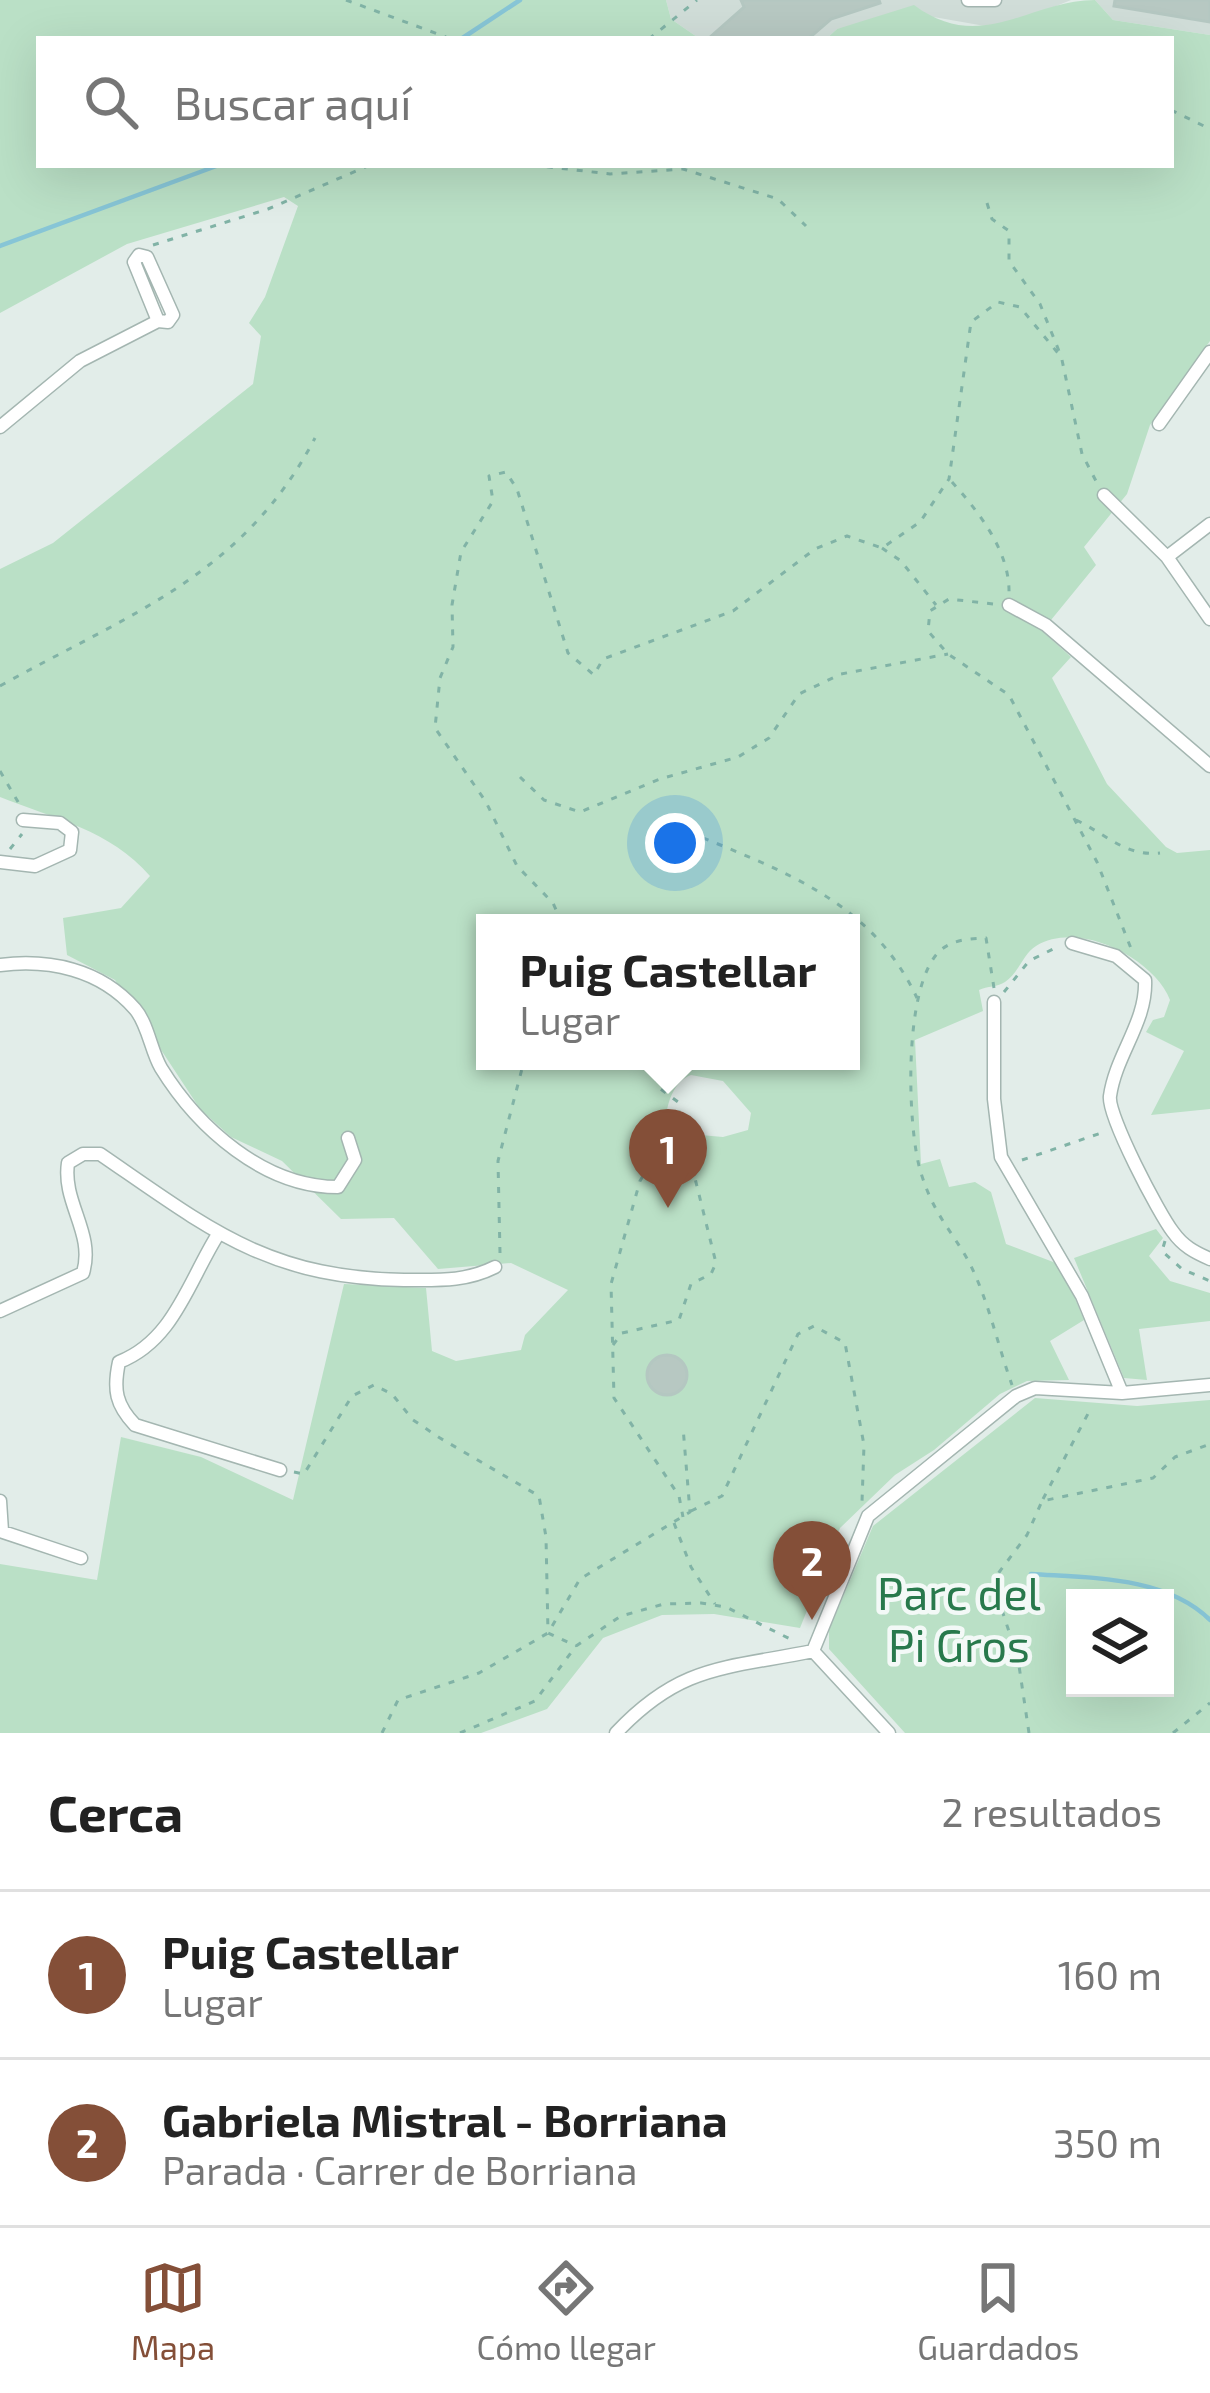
<!DOCTYPE html>
<html lang="es">
<meta charset="utf-8">
<style>
:root{--surface:#fff;--page:#f6f6f6;--text:#222;--muted:#767676;--line:#e0e0e0;--accent:#844f38}
body{margin:0;font-family:"Exo 2",sans-serif;background:var(--page);color:var(--text)}
.controls{position:absolute;right:36px;bottom:36px;display:grid;overflow:hidden;border-radius:0px;box-shadow:0 12px 48px #0002}
.controls button{width:108px;height:108px;display:grid;place-items:center;padding:0;border:0;border-bottom:3px solid var(--line);background:var(--surface);color:var(--text);font:60px sans-serif}
.you{position:absolute;left:675px;top:843px;width:42px;height:42px;margin:-30px;border:9px solid #fff;border-radius:50%;background:#1a73e8;box-shadow:0 0 0 18px #1a73e833}
.badge{display:grid;place-items:center;width:78px;height:78px;border-radius:50%;background:var(--accent);color:#fff;font-size:39px;font-weight:700}
.pin{position:absolute;translate:-50% -99px;filter:drop-shadow(0 3px 6px #0008)}
.pin::after{content:'';position:absolute;top:63px;width:42px;height:36px;background:inherit;clip-path:polygon(0 0,100% 0,50% 100%)}
.popup{position:absolute;left:476px;top:914px;width:384px;height:156px;box-sizing:border-box;display:grid;place-content:center;border-radius:0px;background:var(--surface);filter:drop-shadow(0 3px 9px #0005);font-size:39px;white-space:nowrap;color:var(--muted)}
.popup b{font-size:45px;color:var(--text)}
.popup::after{content:'';position:absolute;left:50%;top:100%;margin-left:-24px;border:24px solid transparent;border-top-color:var(--surface)}
.list{margin:0;padding:0;list-style:none}
h2{display:flex;justify-content:space-between;align-items:center;height:156px;margin:0;padding:0 48px;font-size:51px}
h2 small{font-size:39px;font-weight:400;color:var(--muted)}
.list li{display:grid;grid-template-columns:78px 1fr auto;gap:36px;align-items:center;box-sizing:border-box;height:168px;padding:0 48px;border-top:3px solid var(--line)}
.list b{display:block;font-size:45px;white-space:nowrap}
.list p{margin:0;font-size:39px;white-space:nowrap;color:var(--muted)}
.list em{font-size:39px;font-style:normal;color:var(--muted)}
.icon{flex:none;width:66px;height:66px;fill:none;stroke:currentColor;stroke-width:2;stroke-linecap:round;stroke-linejoin:round}
.map{position:relative;flex:none;width:1210px;height:1733px;overflow:hidden}
.search{position:absolute;background:var(--surface);box-shadow:0 12px 48px #0002;left:36px;right:36px;top:36px;height:132px;display:flex;align-items:center;gap:30px;box-sizing:border-box;padding:0 42px;border-radius:0px;color:var(--muted);font-size:45px}
.sheet{height:492px;background:var(--surface)}
nav{display:flex;justify-content:space-around;align-items:center;box-sizing:border-box;height:168px;border-top:3px solid var(--line);background:var(--surface);font-size:33px;color:var(--muted)}
nav a{display:grid;justify-items:center;gap:6px}
nav .on{color:var(--accent)}
.map>svg:first-child{display:block}
</style>
<div class="map">
<svg width="1210" height="1733" viewBox="0 0 1210 1733">
<rect width="100%" height="100%" fill="#e2ede9"/>
<!-- built -->
<path fill="#d0ddd8" d="M666 0H1071L1017 22 985 26 928 16 837 29 826 39H700L671 19Z
M1095 0H1210V35L1113 20Z"/>
<!-- green -->
<path fill="#bae0c6" fill-rule="evenodd" d="M0 0H666L671 19 700 39H39V165H1171V39H826L837 29 914 5C981 55 1030 0 1095 0L1113 20 1210 35V341L1150 425 1127 494 1084 547 1096 565 1042 631 1071 657 1052 678 1107 784 1166 847 1177 853 1210 850V1109L1151 1115 1184 1051 1146 1032 1153 1020 1164 1017 1170 1000C1155 960 1080 919 1036 946 1023 954 1018 974 1005 982 998 987 987 986 979 990L983 1011 915 1040 921 1164 940 1159 949 1187 975 1182 991 1192 1006 1244 1061 1265 1084 1320 1050 1341 1069 1380 1027 1381 1000 1394 934 1450 895 1475 840 1528 800 1628 714 1614 662 1615 603 1638 547 1709 481 1733H0V1564L97 1580 121 1437 201 1457 293 1500 344 1284 426 1288 432 1351 456 1361 521 1350 525 1335 568 1290 511 1263 438 1269 394 1218 341 1219 282 1161 231 1137 200 1109 115 980 67 955 63 918 121 908 150 876C110 830 55 819 0 797V569L53 543 253 384 261 336 249 323 265 297 298 206 284 197 127 244 0 313ZM485 923H851V1061H485ZM691 1075 723 1081 751 1113 748 1130 723 1137 667 1132C663 1113 671 1082 691 1075Z
M1156 1229 1163 1238 1149 1256 1170 1281 1210 1293V1321L1139 1329 1147 1380 1124 1378 1074 1258Z
M1035 1398 1137 1406 1210 1400V1733H905L829 1649V1630L873 1526ZM1075 1598H1165V1688H1075Z"/>
<g fill="none" stroke-linecap="round" stroke-linejoin="round">
<!-- stream -->
<path stroke="#87c5d6" stroke-width="4.5" d="M461 39 520 0
M0 246 219 165
M1031 1574C1090 1578 1166 1576 1210 1620"/>
</g>
<!-- building -->
<path fill="#b7c8c2" stroke="#b4c7c1" stroke-width="3" d="M741 0H879L880 3 831 19 808 39H708L744 7Z
M1115 0H1210V22L1114 6Z
M647 1375a20 20 0 1 1 40 0a20 20 0 1 1-40 0Z"/>
<g fill="none" stroke-linecap="round" stroke-linejoin="round">
<!-- minor casing -->
<g stroke="#a4b6b1" stroke-width="15">
<path id="minor" d="M968 0H995
M139 255 147 257 173 315 168 322 158 321 134 262Z
M1159 424 1210 352
M0 427 80 361 158 321
M1104 495 1167 557 1210 619
M1167 557 1210 524
M1009 605 1046 625 1210 766
M0 862 35 866 70 850 72 832 60 823 23 820
M1072 943 1116 956 1145 980C1147 1022 1116 1054 1110 1096 1107 1115 1159 1214 1173 1232 1183 1246 1194 1252 1210 1259
M0 965C49 959 100 969 135 1009 148 1024 151 1051 161 1068 198 1128 264 1187 338 1187L355 1160 348 1138
M994 1002V1099L1001 1157 1082 1296 1122 1393
M217 1236C188 1283 173 1341 119 1362 113 1390 116 1405 135 1425L280 1470
M0 1311 83 1273C95 1233 62 1203 68 1163L83 1154H100C208 1228 267 1278 404 1280 438 1280 465 1282 495 1267
M0 1501 2 1531
M0 1531 81 1558
M813 1651 868 1516 1016 1396 1035 1388 1122 1393 1210 1385
M813 1651 889 1733
M616 1733C681 1664 725 1669 813 1651"/>
</g>
<!-- path -->
<path stroke="#81b3a6" stroke-width="3" stroke-dasharray="6 9" stroke-linecap="butt" d="M346 0 446 37
M649 39 697 0
M1171 110 1210 129
M532 165 610 174 683 169 778 199 806 226
M987 203 992 219 1009 231V261L1040 304 1059 351
M153 245 268 209 370 165
M1062 360 1082 454 1097 483
M952 482C978 511 1010 551 1009 593
M882 548 901 561 936 605
M993 604 949 599 930 611 928 631 948 654 1009 695 1097 862 1132 951
M0 686C127 615 243 576 315 438
M0 771 21 807
M520 777 544 800 580 812 660 779 738 757 769 738 799 694 841 674 948 654
M1076 820C1106 834 1126 857 1160 853
M689 832C782 871 871 900 917 998
M10 849 22 834
M562 923 553 903 517 866 486 802 435 728 440 678 453 647 452 605 461 552 493 501 489 476 506 472 517 489 568 653 594 675 603 659 733 611 815 549 847 536 882 548 920 522 949 479 971 322 998 302 1020 307 1062 358
M994 988 986 938C970 939 955 939 942 949 902 981 907 1129 921 1173 934 1215 950 1228 969 1262 988 1299 998 1346 1012 1385
M1004 992 1029 961 1059 946
M654 1061 658 1087 678 1102 680 1121
M1022 1160 1104 1132
M1165 1241 1162 1251 1182 1269 1210 1281
M500 1253 498 1161 524 1061
M613 1345 622 1333 679 1320 691 1284 711 1274 716 1263 686 1142 691 1117 672 1127 640 1181 611 1284 614 1398 679 1496 683 1517
M294 1472 304 1474 352 1396 374 1385 392 1394 413 1420 440 1438 539 1496 546 1537 548 1633 576 1646
M1043 1499 1091 1408
M691 1511 722 1496 798 1334 814 1326 845 1343 864 1445 862 1502
M674 1523 691 1567 715 1604
M382 1733 398 1700 479 1673 548 1633 580 1579 690 1512 683 1427
M460 1733 535 1701 576 1646 621 1616 664 1604 701 1603 726 1607 790 1639
M1029 1733 1018 1659 997 1595V1575L1027 1535 1042 1501 1153 1478 1175 1457 1210 1444
M1173 1733 1210 1703"/>
<!-- minor -->
<use href="#minor" stroke="#fff" stroke-width="12"/>
</g>
<g text-anchor="middle" dominant-baseline="central" stroke-width="9" stroke-linejoin="round" paint-order="stroke">
<!-- park labels -->
<g font-size="45" fill="#28794c" stroke="#f3f9f7">
<text x="959" y="1592">Parc del<tspan x="959" dy="52">Pi Gros</tspan></text>
</g>
</g>
</svg>
<div class="controls">
<button><svg class="icon" aria-label="layers" viewBox="0 0 24 24"><path d="M12 4l9 5-9 5-9-5zM3 14l9 5 9-5"/></svg></button>
</div>
<div class="you"></div>
<div class="pin badge" style="left:668px;top:1208px">1</div>
<div class="popup"><b>Puig Castellar</b>Lugar</div>
<div class="pin badge" style="left:812px;top:1620px">2</div>
<div class="search"><svg class="icon" aria-label="search" viewBox="0 0 24 24"><circle cx="10" cy="10" r="6"/><path d="M15 15l6 6"/></svg>Buscar aquí</div>
</div>
<section class="sheet">
<h2>Cerca<small>2 resultados</small></h2>
<ul class="list">
<li><span class="badge">1</span><div><b>Puig Castellar</b><p>Lugar</p></div><em>160 m</em></li>
<li><span class="badge">2</span><div><b>Gabriela Mistral - Borriana</b><p>Parada · Carrer de Borriana</p></div><em>350 m</em></li>
</ul>
</section>
<nav>
<a class="on"><svg class="icon" aria-label="map" viewBox="0 0 24 24"><path d="M3 6l6-2 6 2 6-2v14l-6 2-6-2-6 2zM9 4v14M15 6v14"/></svg>Mapa</a>
<a><svg class="icon" aria-label="directions" viewBox="0 0 24 24"><path d="M12 3l9 9-9 9-9-9zM9 14v-3h6M13 9l2 2-2 2"/></svg>Cómo llegar</a>
<a><svg class="icon" aria-label="saved" viewBox="0 0 24 24"><path d="M7 4h10v16l-5-4-5 4z"/></svg>Guardados</a>
</nav>
